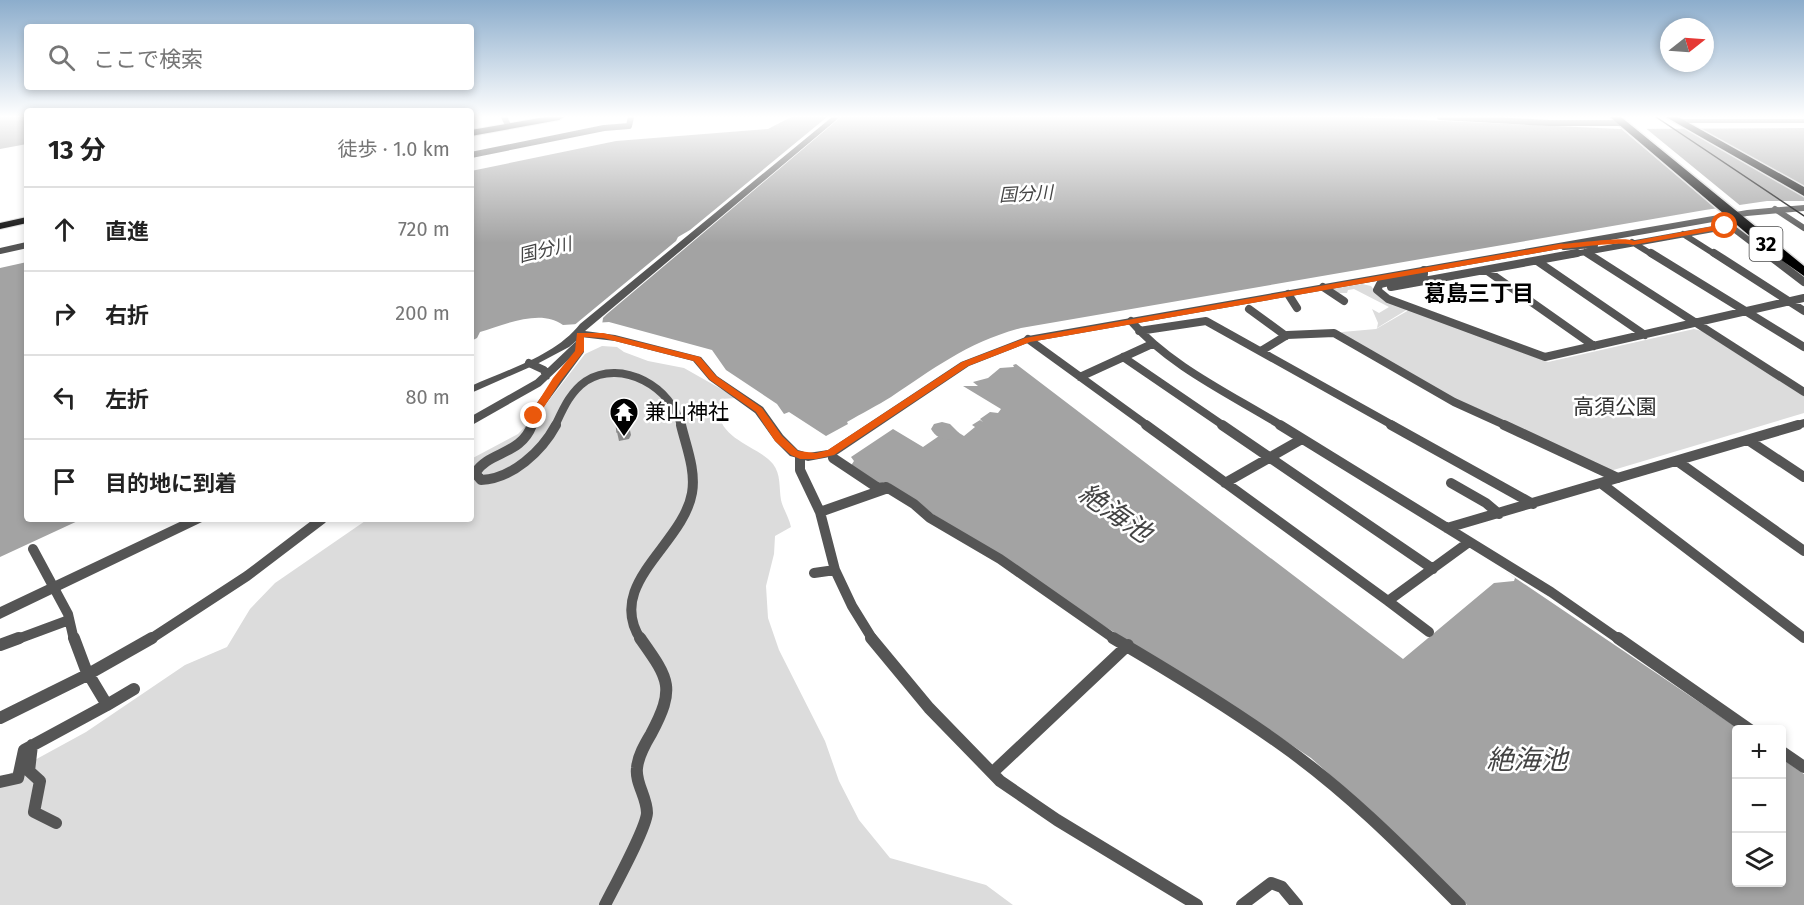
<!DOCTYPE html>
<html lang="ja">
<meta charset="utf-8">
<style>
:root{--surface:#fff;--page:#f2f2f2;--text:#222;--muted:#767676;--line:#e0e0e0}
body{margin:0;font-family:"Fira Sans","Noto Sans JP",sans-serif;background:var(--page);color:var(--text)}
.controls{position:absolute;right:18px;bottom:18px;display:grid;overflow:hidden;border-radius:6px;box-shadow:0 3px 9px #0003}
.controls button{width:54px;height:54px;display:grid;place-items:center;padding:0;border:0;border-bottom:2px solid var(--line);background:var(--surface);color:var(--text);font:30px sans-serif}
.compass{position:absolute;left:1660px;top:18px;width:54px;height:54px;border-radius:50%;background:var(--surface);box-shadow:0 3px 9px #0003;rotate:73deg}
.stop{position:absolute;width:18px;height:18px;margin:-14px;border:4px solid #ea580c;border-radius:50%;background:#fff}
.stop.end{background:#ea580c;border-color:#fff;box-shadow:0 2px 6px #0008}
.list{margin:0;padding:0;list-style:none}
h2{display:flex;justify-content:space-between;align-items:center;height:78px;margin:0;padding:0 24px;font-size:26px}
h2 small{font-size:20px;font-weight:400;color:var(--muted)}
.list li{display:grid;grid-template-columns:39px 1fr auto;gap:18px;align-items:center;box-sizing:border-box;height:84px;padding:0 24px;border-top:2px solid var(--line)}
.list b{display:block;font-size:22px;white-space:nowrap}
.list em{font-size:20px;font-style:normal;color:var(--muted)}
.icon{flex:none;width:33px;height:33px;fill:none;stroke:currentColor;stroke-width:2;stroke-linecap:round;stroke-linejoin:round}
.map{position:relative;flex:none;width:1804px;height:905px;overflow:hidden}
.search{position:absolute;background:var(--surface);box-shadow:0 3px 9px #0003;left:24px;top:24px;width:450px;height:66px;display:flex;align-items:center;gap:15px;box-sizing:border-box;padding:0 21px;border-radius:6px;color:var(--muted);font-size:22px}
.panel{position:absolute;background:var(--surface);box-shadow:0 3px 9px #0003;left:24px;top:108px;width:450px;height:414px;border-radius:6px}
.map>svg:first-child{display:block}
</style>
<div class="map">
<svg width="1804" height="905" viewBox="0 0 1804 905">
<rect width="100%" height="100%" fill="#fff"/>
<!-- green -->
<path fill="#dcdcdc" d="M1362 284 1371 286 1377 294 1408 309 1377 328 1378 323 1372 309 1379 313 1389 307 1354 289 1348 290 1347 293H1338L1332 289Z
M1409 310 1548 362 1694 329 1702 331 1804 396V413L1610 471 1454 399 1340 334 1342 332 1376 329Z
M602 346 617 347 624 352 648 361 684 368 737 398 721 399C709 438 757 444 773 464 781 474 779 488 781 500 783 509 789 517 791 527L775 536 774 554 766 586 768 618 779 650 825 741 839 781 859 820 890 858 986 885 1013 905H0V779L86 732 185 665 227 647 250 609 275 583 368 519H471V459L518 434 543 408 585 354Z"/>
<!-- water -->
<path fill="#a3a3a3" d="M0 117H27V144L0 149Z
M791 117H1359L1620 129 1804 128V201H1767L1705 210 1021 328C968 342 933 369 891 397 878 405 861 414 847 422L848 424 826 436 789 412 784 414 777 404 726 370 712 350 609 322 563 325C541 308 503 325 480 332L477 338 471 341V171L616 141 768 129Z
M27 262V519H82L0 557V268Z
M1016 364 1403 659 1494 583 1514 581 1515 578 1505 571 1739 729 1736 730V882H1782V759L1804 774V905H1467L1382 821 1311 758 1209 690 1099 623 934 515 917 501 884 482 879 485 850 467 854 461 851 457 893 429 923 447 939 436 947 437 956 431 964 436 975 427 972 425 980 420 983 422 980 419 990 412 998 413 1001 409 963 386H978L973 382 988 378 1000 368 1014 367 1013 365Z"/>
<!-- pier -->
<path fill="#fff" d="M827 117H841L607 314 603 318 602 325 572 327 676 241 678 237 690 230Z
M1618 126H1643L1742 207 1719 211Z"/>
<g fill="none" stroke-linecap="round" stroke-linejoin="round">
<!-- river -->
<path fill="#a3a3a3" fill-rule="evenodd" d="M942 422 950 424 959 433 956 438C945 441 937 439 931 429L934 424Z"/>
<!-- primary casing -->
<g stroke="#dbdbdb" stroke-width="2">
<path id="primary" d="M545 117H564L559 120 471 136V130Z
M27 217V223L0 229V223Z"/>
</g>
<!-- trunk casing -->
<g stroke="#dbdbdb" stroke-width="3">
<path id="trunk" d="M1610 117H1621L1804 266V276L1764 248Z
M1666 117H1678L1804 187V196Z"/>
</g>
<!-- minor-far3 -->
<path stroke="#555" stroke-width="6" d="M504 117 508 125
M1440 117 1549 123H1622
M471 155 604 128 629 126 631 117
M1775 209 1804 228
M1683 234 1716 255
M1632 242 1653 255
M1564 247 1595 245
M0 251 27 245
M1585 252 1590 255
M1569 255 1730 226 1768 255"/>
<!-- minor-far2 -->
<path stroke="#555" stroke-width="8" d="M1587 253 1804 392
M1651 253 1804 347
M1714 253 1804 311
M1766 253 1804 282
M1537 261 1645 335
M1424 270V274L1380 284 1377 290 1388 299 1545 357 1804 298
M1486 270 1594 346
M1323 287 1344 301
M1391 287 1577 253
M1288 294 1297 308
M1249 309 1286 336
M1131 321C1169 366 1232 395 1282 426
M1139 331 1206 321 1394 426
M1028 339 1148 426
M1261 351 1287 335 1334 333 1454 402 1507 426
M1123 357 1224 426
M529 363 544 370 546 376
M1080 377 1152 344
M471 421 538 383 577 346
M532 426 535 412 580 351V334
M555 426C563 409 570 392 586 381 622 358 673 388 681 426
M1793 426 1804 423"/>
<!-- minor-far1 -->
<path stroke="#555" stroke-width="10" d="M532 425C521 455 489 451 475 473L481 480C512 479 542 451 556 425
M1146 425 1388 601 1469 542
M1222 425 1433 569
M1280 425 1551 592 1620 640
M1391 425 1533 504
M1504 425 1618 478
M1748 440 1804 477
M800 456V470L820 512 835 570 852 606 873 640
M833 458 878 488 886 487
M1677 461 1804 551
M1225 483 1302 439
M1451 483 1486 503 1499 514
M1602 484 1804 638
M820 512 888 488 914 504 930 518 1000 559 1116 640
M1447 528 1798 425
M33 549 68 614 74 640
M814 573 835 570
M1388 601 1429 632
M15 640 69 620
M149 640 247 576 322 519
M641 640C604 584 683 545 692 493 696 470 686 446 681 425"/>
<!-- minor -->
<path stroke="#555" stroke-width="12" d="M74 638 86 670 107 705 134 689
M871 638 929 708 1000 781 1057 820 1197 905
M1113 638C1171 672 1229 707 1283 746 1348 792 1404 849 1460 905
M1618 638 1750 730
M0 645 19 638
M0 718 85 676 152 638
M32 745 29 771 40 781 34 812 56 823
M1782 752 1804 767
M992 773 1128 645
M0 782 18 778 24 750 107 705
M605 905C614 887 646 829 647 813 647 797 635 783 637 768 638 756 645 744 651 734 676 687 669 679 640 638
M1242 905 1271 883 1282 887 1297 905"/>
<!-- tertiary -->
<path fill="#555" fill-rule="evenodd" d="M832 117H840L585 331 615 335 701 357 717 376 763 407 783 435 798 450 808 453 828 450 961 362 1028 336 1747 210 1804 205V211L1747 216 1030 342 969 366 835 456 808 461 790 456 775 441 755 413 709 380 693 361 615 341 581 337 569 347 537 364 471 393V386C508 369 555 356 580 324Z
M1676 119H1804V123H1676Z
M186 519H203L202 522 0 619V607Z"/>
<!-- primary -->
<use href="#primary" fill="#000" fill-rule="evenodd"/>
<!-- trunk -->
<use href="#trunk" fill="#000" fill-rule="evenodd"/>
<!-- tram -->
<path stroke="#000" stroke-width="1.5" d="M1656 117 1804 216"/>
</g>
<!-- shaded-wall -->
<path fill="#898989" d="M628 421 631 435 629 439 619 441 617 432Z"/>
<!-- building -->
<path fill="#c4c4c4" stroke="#898989" stroke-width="1.5" d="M616 421H628L629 427 626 431 617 432Z"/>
<!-- sky -->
<linearGradient id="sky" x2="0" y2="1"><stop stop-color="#8cadcc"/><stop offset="0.48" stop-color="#fff"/><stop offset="1" stop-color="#fff" stop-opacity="0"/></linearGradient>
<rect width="1804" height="243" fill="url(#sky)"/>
<!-- route -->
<path fill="#ea580c" d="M1725 224 1728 228 1633 245C1621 241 1576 248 1559 249L1030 342 968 366 834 455 816 459H800L791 455 775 441 756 412 710 380 694 361 603 338 584 337V351L560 382 537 418 529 416 553 378 575 351 577 333H603L700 357 716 376 762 408 782 436 798 451 816 453 828 450 962 362 1025 338 1559 244C1574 244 1625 236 1634 241Z"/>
<!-- icons -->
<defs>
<g id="temple-pin" transform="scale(1.5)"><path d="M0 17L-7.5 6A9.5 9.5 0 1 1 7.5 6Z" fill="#000" stroke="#fff"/><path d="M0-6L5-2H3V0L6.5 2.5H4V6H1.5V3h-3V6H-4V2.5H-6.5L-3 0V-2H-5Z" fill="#fff"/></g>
</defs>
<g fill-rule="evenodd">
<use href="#temple-pin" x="624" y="412"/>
</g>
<g text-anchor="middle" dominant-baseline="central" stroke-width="5" stroke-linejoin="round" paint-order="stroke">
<!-- far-water labels -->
<g font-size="18" font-style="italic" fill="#444" stroke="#fff">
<text transform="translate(1026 194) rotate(-3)">国分川</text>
<text transform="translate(545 250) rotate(-14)">国分川</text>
</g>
<!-- shield labels -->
<rect fill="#fff" stroke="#4c4c4c" stroke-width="1.5" x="1749.5" y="227" width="33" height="34" rx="4.5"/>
<g font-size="20" font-weight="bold" fill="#000">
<text x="1766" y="244">32</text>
</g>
<!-- park labels -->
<g font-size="21" fill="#333" stroke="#fff">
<text x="1615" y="407">高須公園</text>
</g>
<!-- poi labels -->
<g font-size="21" fill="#000" stroke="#fff" text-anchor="start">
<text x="645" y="412">兼山神社</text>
</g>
<!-- neighbourhood labels -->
<g font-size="22" font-weight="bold" fill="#000" stroke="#fff">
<text x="1479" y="293">葛島三丁目</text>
</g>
<!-- near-water labels -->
<g font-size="27" font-style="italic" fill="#444" stroke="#fff">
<text transform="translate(1115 513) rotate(35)">絶海池</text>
<text x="1527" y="760">絶海池</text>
</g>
</g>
</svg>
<div class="controls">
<button>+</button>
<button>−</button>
<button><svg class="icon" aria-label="layers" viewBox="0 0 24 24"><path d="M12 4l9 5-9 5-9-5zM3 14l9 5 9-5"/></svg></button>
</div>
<svg class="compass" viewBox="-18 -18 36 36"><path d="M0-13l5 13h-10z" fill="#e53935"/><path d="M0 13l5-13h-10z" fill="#767676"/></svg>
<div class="stop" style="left:1725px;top:226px"></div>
<div class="stop end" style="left:534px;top:416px"></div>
<div class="search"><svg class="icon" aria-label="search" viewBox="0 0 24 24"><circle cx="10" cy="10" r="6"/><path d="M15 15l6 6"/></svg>ここで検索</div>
<section class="panel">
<h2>13 分<small>徒歩 · 1.0 km</small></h2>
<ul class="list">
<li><svg class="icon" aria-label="ahead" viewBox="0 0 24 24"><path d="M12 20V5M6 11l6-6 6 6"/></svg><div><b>直進</b></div><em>720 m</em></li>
<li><svg class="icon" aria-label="right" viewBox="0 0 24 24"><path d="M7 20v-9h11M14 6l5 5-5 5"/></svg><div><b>右折</b></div><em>200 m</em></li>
<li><svg class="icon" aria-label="left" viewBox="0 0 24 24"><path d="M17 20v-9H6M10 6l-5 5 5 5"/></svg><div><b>左折</b></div><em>80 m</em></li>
<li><svg class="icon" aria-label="arrive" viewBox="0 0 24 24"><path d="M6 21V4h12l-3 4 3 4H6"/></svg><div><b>目的地に到着</b></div></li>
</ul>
</section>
</div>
